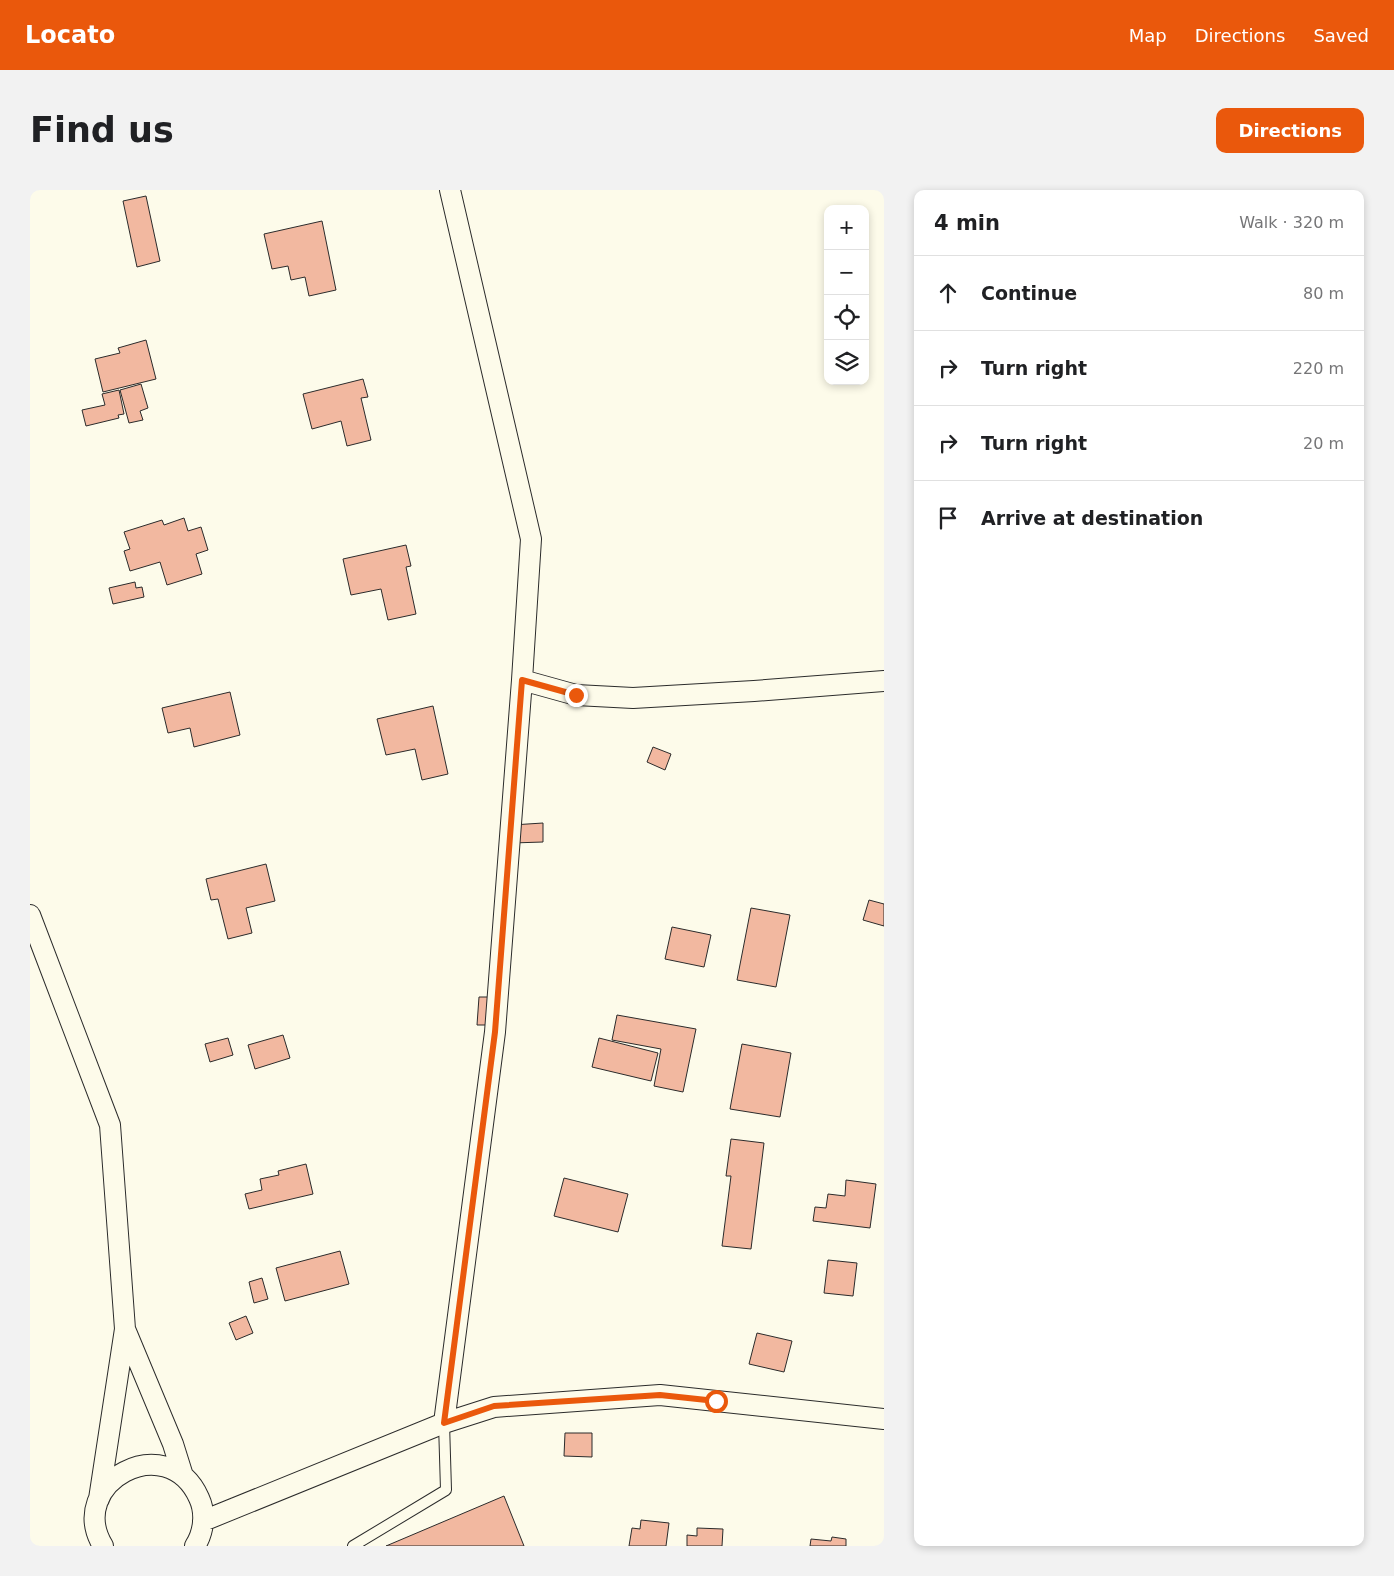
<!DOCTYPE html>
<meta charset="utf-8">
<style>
:root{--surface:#fff;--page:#f2f2f2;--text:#202124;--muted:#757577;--line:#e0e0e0;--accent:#ea580c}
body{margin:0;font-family:"DejaVu Sans",sans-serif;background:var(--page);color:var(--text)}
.controls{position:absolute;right:15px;top:15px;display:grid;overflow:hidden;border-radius:10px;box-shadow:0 2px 8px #0003}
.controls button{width:45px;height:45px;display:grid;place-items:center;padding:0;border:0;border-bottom:1px solid var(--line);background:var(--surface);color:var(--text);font:25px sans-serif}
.stop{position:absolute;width:15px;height:15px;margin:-11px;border:4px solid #ea580c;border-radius:50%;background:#fff}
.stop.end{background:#ea580c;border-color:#fff;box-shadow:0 1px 5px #0008}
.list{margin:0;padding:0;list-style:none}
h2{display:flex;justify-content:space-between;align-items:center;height:65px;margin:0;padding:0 20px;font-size:21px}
h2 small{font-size:16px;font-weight:400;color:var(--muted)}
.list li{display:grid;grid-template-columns:32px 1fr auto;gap:15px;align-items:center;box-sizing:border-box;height:75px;padding:0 20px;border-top:1px solid var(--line)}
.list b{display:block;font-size:19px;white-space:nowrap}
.list em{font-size:16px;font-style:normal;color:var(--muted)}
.icon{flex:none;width:28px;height:28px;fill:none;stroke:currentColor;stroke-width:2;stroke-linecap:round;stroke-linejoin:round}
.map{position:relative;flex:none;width:854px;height:1356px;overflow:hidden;border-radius:10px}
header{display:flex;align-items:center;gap:30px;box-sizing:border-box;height:70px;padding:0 25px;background:var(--accent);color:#fff}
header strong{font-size:24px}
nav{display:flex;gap:28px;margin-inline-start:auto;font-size:18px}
.intro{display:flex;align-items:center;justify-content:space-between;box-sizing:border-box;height:120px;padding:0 30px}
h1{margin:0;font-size:35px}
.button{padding:12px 22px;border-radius:10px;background:var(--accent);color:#fff;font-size:18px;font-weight:700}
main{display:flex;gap:30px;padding:0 30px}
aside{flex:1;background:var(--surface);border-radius:10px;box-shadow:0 2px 8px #0003}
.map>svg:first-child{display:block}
</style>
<header>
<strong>Locato</strong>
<nav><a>Map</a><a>Directions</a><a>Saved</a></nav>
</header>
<div class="intro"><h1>Find us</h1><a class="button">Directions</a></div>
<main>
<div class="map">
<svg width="854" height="1356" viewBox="0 0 854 1356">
<rect width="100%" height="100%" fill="#fdfbea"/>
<!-- building -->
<path fill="#f2b8a0" stroke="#2b2b2b" d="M116 6 130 71 107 77 93 11Z
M292 31 306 100 279 106 275 87 261 90 258 76 242 79 234 44Z
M116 150 126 189 73 202 65 169 90 163 88 158Z
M333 189 338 207 331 208 341 250 317 256 311 231 282 239 273 204Z
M111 194 118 218 110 221 113 230 99 233 90 200Z
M89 200 94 224 88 225 89 228 56 236 52 220 75 215 72 204Z
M154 328 158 341 171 337 178 360 166 364 172 384 137 395 130 372 100 381 94 361 100 359 94 342 132 330 134 335Z
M376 355 381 376 376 377 386 424 358 430 351 399 321 405 313 369Z
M105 392 106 398 112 397 114 407 83 414 79 398Z
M200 502 210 545 164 557 160 538 138 543 132 518Z
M403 516 418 584 392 590 385 559 356 565 347 529Z
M623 557 641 564 635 580 617 572Z
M513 633V652L482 653V635Z
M236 674 245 711 216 718 222 743 198 749 188 709 181 710 176 689Z
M839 710 854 714V736L833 730Z
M721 718 760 725 746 797 707 790Z
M642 737 681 745 674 777 635 769Z
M449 807H458L457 835H447Z
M587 825 666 839 653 902 624 896 631 859 582 850Z
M253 845 260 868 225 879 218 855Z
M198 848 203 865 180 872 175 854Z
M569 848 628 863 621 891 562 877Z
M712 854 761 863 750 927 700 919Z
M701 949 734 953 721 1059 692 1056 701 986H696Z
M276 974 283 1004 219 1019 215 1004 232 1000 230 989 249 985 248 981Z
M534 988 598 1004 588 1042 524 1026Z
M816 990 846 994 840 1038 783 1031 785 1017 796 1018 798 1004 815 1006Z
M310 1061 319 1094 255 1111 246 1078Z
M798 1070 827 1073 823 1106 794 1103Z
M232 1088 238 1109 224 1113 219 1092Z
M216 1126 223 1143 206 1150 199 1133Z
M727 1143 762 1151 754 1182 719 1174Z
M535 1243H562V1267L534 1266Z
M474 1306 494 1356H356Z
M611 1330 639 1333 636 1356H599L602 1338 610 1339Z
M667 1338 693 1339 692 1356H657V1345L667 1346Z
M802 1347 816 1349V1356H780L781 1349 801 1351Z"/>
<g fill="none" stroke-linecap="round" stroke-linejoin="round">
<!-- service casing -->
<g stroke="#2b2b2b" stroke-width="12">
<path id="service" d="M323 1356 416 1300 414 1233"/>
</g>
<!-- minor casing -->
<g stroke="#2b2b2b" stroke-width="22">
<path id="minor" d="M492 490 546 505 603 508 724 501 854 491
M0 725 80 935 95 1139 69 1309
M95 1139 143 1254 153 1286
M414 1233 465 842 492 490 501 349 420 0
M173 1331 414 1233 464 1217 630 1205 854 1229
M73 1356C35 1293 137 1237 169 1308 176 1323 174 1342 165 1356"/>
</g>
<!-- service -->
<use href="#service" stroke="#fdfbea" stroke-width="10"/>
<!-- minor -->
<use href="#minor" stroke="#fdfbea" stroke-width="20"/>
</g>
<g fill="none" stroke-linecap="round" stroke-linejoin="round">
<!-- route -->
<path stroke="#ea580c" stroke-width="6" d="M546 505 492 490 465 842 414 1233 464 1216 630 1205 686 1211"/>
</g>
</svg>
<div class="controls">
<button>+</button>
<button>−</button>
<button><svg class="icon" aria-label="locate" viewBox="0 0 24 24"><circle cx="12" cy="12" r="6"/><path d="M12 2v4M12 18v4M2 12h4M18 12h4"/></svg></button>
<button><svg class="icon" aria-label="layers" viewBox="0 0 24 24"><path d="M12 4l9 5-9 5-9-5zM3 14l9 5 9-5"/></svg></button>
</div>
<div class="stop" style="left:686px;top:1211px"></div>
<div class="stop end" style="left:546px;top:505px"></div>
</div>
<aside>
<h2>4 min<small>Walk · 320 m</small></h2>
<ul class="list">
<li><svg class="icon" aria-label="ahead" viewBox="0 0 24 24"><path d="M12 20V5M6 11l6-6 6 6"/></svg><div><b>Continue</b></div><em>80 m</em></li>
<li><svg class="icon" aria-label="right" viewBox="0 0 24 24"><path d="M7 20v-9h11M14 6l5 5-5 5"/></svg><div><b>Turn right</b></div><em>220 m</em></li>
<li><svg class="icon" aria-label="right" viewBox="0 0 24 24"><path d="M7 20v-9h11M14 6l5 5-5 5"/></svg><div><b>Turn right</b></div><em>20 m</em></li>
<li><svg class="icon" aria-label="arrive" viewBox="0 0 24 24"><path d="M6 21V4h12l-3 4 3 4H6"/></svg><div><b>Arrive at destination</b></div></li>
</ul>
</aside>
</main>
